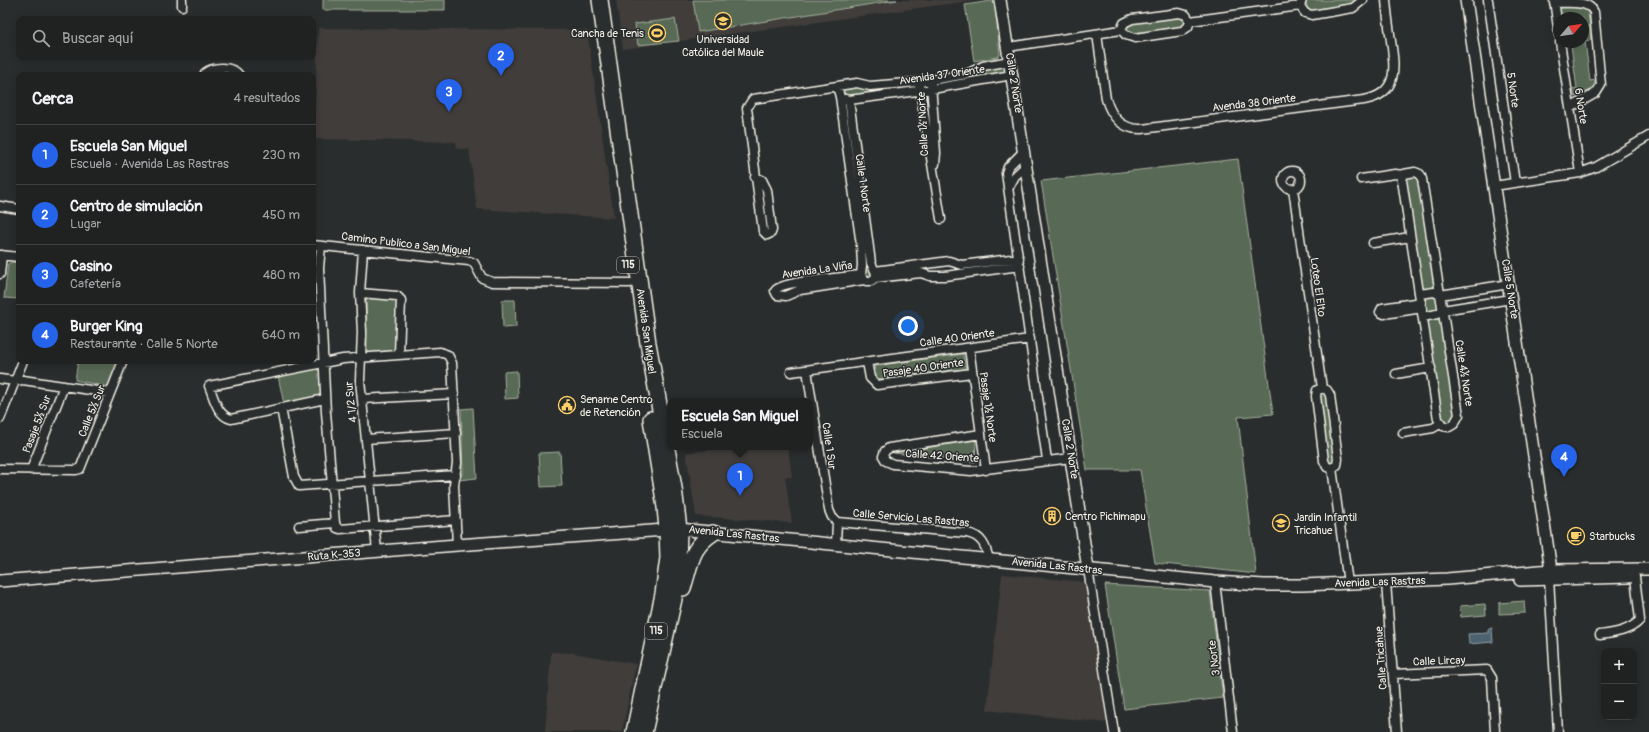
<!DOCTYPE html>
<html lang="es">
<meta charset="utf-8">
<style>
:root{--surface:#202222;--page:#2d2f2f;--text:#f1f3f6;--muted:#a2a4a5;--line:#3d3f40;--accent:#2563eb}
body{margin:0;font-family:Pangolin,sans-serif;background:var(--page);color:var(--text)}
.controls{position:absolute;right:12px;bottom:12px;display:grid;overflow:hidden;border-radius:8px;box-shadow:0 2px 10px #0003}
.controls button{width:36px;height:36px;display:grid;place-items:center;padding:0;border:0;border-bottom:1px solid var(--line);background:var(--surface);color:var(--text);font:20px sans-serif}
.compass{position:absolute;left:1553px;top:12px;width:36px;height:36px;border-radius:50%;background:var(--surface);box-shadow:0 2px 10px #0003;rotate:61deg}
.you{position:absolute;left:908px;top:326px;width:14px;height:14px;margin:-10px;border:3px solid #fff;border-radius:50%;background:#1a73e8;box-shadow:0 0 0 6px #1a73e833}
.badge{display:grid;place-items:center;width:26px;height:26px;border-radius:50%;background:var(--accent);color:#fff;font-size:13px;font-weight:700}
.pin{position:absolute;translate:-50% -33px;filter:drop-shadow(0 1px 2px #0008)}
.pin::after{content:'';position:absolute;top:21px;width:14px;height:12px;background:inherit;clip-path:polygon(0 0,100% 0,50% 100%)}
.popup{position:absolute;left:667px;top:398px;width:146px;height:52px;box-sizing:border-box;display:grid;place-content:center;border-radius:8px;background:var(--surface);filter:drop-shadow(0 1px 3px #0005);font-size:13px;white-space:nowrap;color:var(--muted)}
.popup b{font-size:15px;color:var(--text)}
.popup::after{content:'';position:absolute;left:50%;top:100%;margin-left:-8px;border:8px solid transparent;border-top-color:var(--surface)}
.list{margin:0;padding:0;list-style:none}
h2{display:flex;justify-content:space-between;align-items:center;height:52px;margin:0;padding:0 16px;font-size:17px}
h2 small{font-size:13px;font-weight:400;color:var(--muted)}
.list li{display:grid;grid-template-columns:26px 1fr auto;gap:12px;align-items:center;box-sizing:border-box;height:60px;padding:0 16px;border-top:1px solid var(--line)}
.list b{display:block;font-size:15px;white-space:nowrap}
.list p{margin:0;font-size:13px;white-space:nowrap;color:var(--muted)}
.list em{font-size:13px;font-style:normal;color:var(--muted)}
.icon{flex:none;width:22px;height:22px;fill:none;stroke:currentColor;stroke-width:2;stroke-linecap:round;stroke-linejoin:round}
.map{position:relative;flex:none;width:1649px;height:732px;overflow:hidden}
.search{position:absolute;background:var(--surface);box-shadow:0 2px 10px #0003;left:16px;top:16px;width:300px;height:44px;display:flex;align-items:center;gap:10px;box-sizing:border-box;padding:0 14px;border-radius:8px;color:var(--muted);font-size:15px}
.panel{position:absolute;background:var(--surface);box-shadow:0 2px 10px #0003;left:16px;top:72px;width:300px;height:292px;border-radius:8px}
.map>svg:first-child{display:block}
</style>
<div class="map">
<svg width="1649" height="732" viewBox="0 0 1649 732">
<rect width="100%" height="100%" fill="#2a2d2e"/>
<filter id="ink" filterUnits="userSpaceOnUse"><feTurbulence type="fractalNoise" baseFrequency=".025" numOctaves="2"/><feDisplacementMap in="SourceGraphic" scale="8" xChannelSelector="R" yChannelSelector="G"/><feConvolveMatrix kernelMatrix="1 2 1 2 8 2 1 2 1" color-interpolation-filters="sRGB"/></filter>
<g filter="url(#ink)">
<!-- built -->
<path fill="#3f3d3a" d="M616 0H976L623 49Z
M318 28 587 30 614 218 477 209 469 149H457L456 142 314 139Z
M729 447H788L792 477H785L792 523 696 516 686 453Z
M1002 574 1085 582 1107 723 987 710Z
M551 652 573 653 636 664 622 732H545Z"/>
<!-- green -->
<path fill="#586b55" stroke="#a6ae9e" d="M323 0H445V10H323Z
M693 0H897L698 32Z
M1302 0H1363L1361 3 1312 15 1301 3Z
M991 1 995 4 1000 55 997 57 974 61 965 5Z
M1584 7 1588 12 1591 40 1585 41 1590 81 1595 80C1596 89 1583 94 1575 97L1573 90 1577 89 1571 45H1565V42H1583V18H1562L1560 8Z
M1183 13 1188 27 1135 38 1122 27 1124 23Z
M675 19 679 41 638 45 635 24Z
M1010 61 1012 75 927 88 936 153 920 89 849 100 876 273 866 281 837 89 857 83 919 82Z
M1238 159 1273 414 1238 417 1256 574 1155 563 1140 470H1087L1041 181Z
M1415 175 1418 176 1455 411 1454 421 1446 423 1442 421 1406 181 1409 176Z
M11 262 19 263V299L4 298 8 264Z
M368 296 393 299 397 304 395 351 370 353 367 351 366 298Z
M502 300H515L516 327 503 328Z
M963 354 966 369 877 379 874 366Z
M78 361H118L108 387 75 380Z
M315 368 320 370 321 391 319 396 284 404 278 376Z
M517 371 518 398 505 399 504 372Z
M1322 392H1324L1326 395 1335 461 1332 464 1328 460 1320 395Z
M473 408 477 478 459 480 463 471 461 409Z
M976 440 975 462 894 453Z
M560 452 562 486 541 487 539 453Z
M1105 585 1210 591 1223 698 1124 709Z
M1524 601 1525 613 1499 614V603Z
M1485 604 1486 615 1461 617 1460 606Z"/>
<!-- water -->
<path fill="#4d6471" stroke="#909ca1" d="M1492 628 1493 642 1469 644 1468 634 1488 633V629Z"/>
<g fill="none" stroke-linecap="round" stroke-linejoin="round">
<!-- street casing -->
<g stroke="#f4f1e8" stroke-width="11">
<path id="street" d="M182 0V6
M1302 0 1300 6 1305 13 1312 15 1353 8 1363 0
M1488 0 1515 183
M1554 0 1559 35
M1554 3C1567 3 1589 0 1594 12L1601 85 1596 93 1570 108
M1190 21 1300 6
M1121 30 1124 23 1132 19 1179 13 1186 15 1190 21
M1121 30 1126 35 1135 38 1182 31 1188 27 1190 21
M1097 34 1106 99C1111 116 1122 130 1142 129L1364 100C1399 94 1395 67 1391 41 1389 27 1387 14 1386 0
M1560 42 1580 173
M1008 47 1121 30
M204 75 205 73C213 66 233 66 239 75
M919 84 941 219
M931 84 936 153 935 164
M837 86 840 97 861 245 862 265 861 275 866 281H871L875 278
M845 99 849 100 932 89 1012 75
M849 100 868 240 871 263 876 273 875 278
M1024 151 1008 167 1006 173 1047 460
M1283 180a9 9 0 1 1 18 0a9 9 0 1 1-18 0Z
M1415 172 1420 174 1422 179 1459 415 1454 424 1449 427 1443 426 1438 419 1402 180 1404 174Z
M755 177 762 180 767 190 772 230 771 233 767 235 763 231 747 108 753 99 857 83 870 86 919 82 967 74 983 66 1010 61
M1361 179 1395 174 1403 175
M1494 186 1580 173 1596 167 1649 136
M1009 187 1015 176 1027 165
M1293 189 1322 388
M0 206 19 209
M1373 243 1410 237
M313 245 469 261 474 263 482 278 492 282 630 283
M321 246 319 268 326 412 335 523 337 528 340 529 456 520
M363 250 360 293 362 332 360 380 377 551
M0 255 19 257
M875 271 949 261 962 265 1019 258
M0 274 2 255
M861 275C848 277 779 281 775 291L777 295 786 296 800 290 864 280
M875 278 921 273 930 276H945L1020 266
M360 293 397 296 401 300 399 355
M1420 294 1434 292 1440 295 1509 284
M1421 302 1382 308 1380 312 1384 314 1422 308
M1423 317 1437 314 1443 310 1511 299
M969 348 986 470
M867 362 870 378 877 385 972 373
M807 370 829 510 832 517 837 522
M791 372 1030 339
M1396 374 1431 368
M0 379 15 381 23 380 110 393
M1322 388 1327 390 1330 395 1338 459 1337 465 1332 468 1327 467 1324 461 1316 396 1317 390Z
M325 399 231 419C217 415 214 398 209 386L343 359 440 352 448 355 452 363 457 463 454 485 457 545
M362 399 454 394
M281 408 294 477 299 486 456 475
M0 419 23 361
M1403 433 1433 428 1440 424
M981 434 889 448 885 451 883 456 886 461 893 464 971 471 1071 458
M366 439 456 433
M1332 468 1348 583
M0 469 76 470 80 469 123 361
M31 470 64 386
M299 526 335 523
M836 545 837 522 967 533C982 536 986 546 989 560
M1088 569 1114 732
M1549 579 1558 732
M1215 582 1233 732
M1386 582 1397 732
M1600 635C1614 633 1630 631 1640 620L1635 577
M1393 674 1487 670 1492 678 1495 732"/>
</g>
<!-- secondary casing -->
<g stroke="#f4f1e8" stroke-width="14">
<path id="secondary" d="M1000 0 1088 569
M1466 0 1551 570 1549 579
M1520 580 1629 577
M0 581 457 545 679 529 1215 582 1264 585H1303L1447 579 1551 570 1649 569"/>
</g>
<!-- highway casing -->
<g stroke="#f4f1e8" stroke-width="18">
<path id="highway" d="M600 0 648 343 674 488 679 529 678 565 674 599 644 732
M683 588C691 564 690 548 713 533
M634 732 663 594 668 558 667 529 665 507 651 419"/>
</g>
<!-- street -->
<use href="#street" stroke="#2a2d2e" stroke-width="8"/>
<!-- secondary -->
<use href="#secondary" stroke="#2a2d2e" stroke-width="11"/>
<!-- highway -->
<use href="#highway" stroke="#2a2d2e" stroke-width="15"/>
</g>
</g>
<!-- icons -->
<defs>
<g id="university-ring" transform="scale(0.9)"><circle r="9.5" fill="#2a2d2e" stroke="#ffd166" stroke-width="1.5"/><path d="M0-5L7-2L0 1L-7-2ZM-4 1L0 2.5L4 1V4Q0 6-4 4Z" fill="#ffd166"/></g>
<g id="stadium-ring" transform="scale(0.9)"><circle r="9.5" fill="#2a2d2e" stroke="#ffd166" stroke-width="1.5"/><path d="M0-5a6.5 5 0 1 0 0 10a6.5 5 0 1 0 0-10ZM-3.5-1.8h7v3.6h-7Z" fill="#ffd166"/></g>
<g id="civic-ring" transform="scale(0.9)"><circle r="9.5" fill="#2a2d2e" stroke="#ffd166" stroke-width="1.5"/><path d="M-.6-6.5H3V-4.5H.6V-3L4-1V1h2V6H-6V1h2V-1L-.6-3ZM-1.2 2.5V6h2.4V2.5Z" fill="#ffd166"/></g>
<g id="building-ring" transform="scale(0.9)"><circle r="9.5" fill="#2a2d2e" stroke="#ffd166" stroke-width="1.5"/><path d="M-4-6H4V6H1V3H-1V6H-4ZM-2.5-4.3h1.7v1.8h-1.7ZM.8-4.3h1.7v1.8H.8ZM-2.5-1h1.7V.8h-1.7ZM.8-1h1.7V.8H.8Z" fill="#ffd166"/></g>
<g id="school-ring" transform="scale(0.9)"><circle r="9.5" fill="#2a2d2e" stroke="#ffd166" stroke-width="1.5"/><path d="M0-5L7-2L0 1L-7-2ZM-4 1L0 2.5L4 1V4Q0 6-4 4Z" fill="#ffd166"/></g>
<g id="cafe-ring" transform="scale(0.9)"><circle r="9.5" fill="#2a2d2e" stroke="#ffd166" stroke-width="1.5"/><path d="M-5.5-4.5H6V0H3Q3 3.5 0 3.5H-2.5Q-5.5 3.5-5.5 0ZM3-3.2v2h1.7v-2ZM-6 4.5H4V6H-6Z" fill="#ffd166"/></g>
</defs>
<g fill-rule="evenodd">
<use href="#university-ring" x="723" y="21"/>
<use href="#stadium-ring" x="657" y="33"/>
<use href="#civic-ring" x="567" y="405"/>
<use href="#building-ring" x="1052" y="516"/>
<use href="#school-ring" x="1281" y="523"/>
<use href="#cafe-ring" x="1576" y="536"/>
</g>
<g text-anchor="middle" dominant-baseline="central" stroke-width="3" stroke-linejoin="round" paint-order="stroke">
<!-- shield labels -->
<g fill="#2a2d2e" stroke="#b7b6b0" stroke-width="1">
<rect x="617" y="257" width="22" height="16" rx="3"/>
<rect x="645" y="623" width="22" height="16" rx="3"/>
</g>
<g font-size="10" font-weight="bold" fill="#f4f1e8">
<text x="628" y="265">115</text>
<text x="656" y="631">115</text>
</g>
<!-- poi labels -->
<g font-size="11" fill="#f4f1e8" stroke="#2a2d2e" text-anchor="start">
<text x="644" y="33" text-anchor="end">Cancha de Tenis</text>
<text x="723" y="39" text-anchor="middle">Universidad<tspan x="723" dy="13">Católica del Maule</tspan></text>
<text x="580" y="399">Sename Centro<tspan x="580" dy="13">de Retención</tspan></text>
<text x="1065" y="516">Centro Pichimapu</text>
<text x="1294" y="517">Jardin Infantil<tspan x="1294" dy="13">Tricahue</tspan></text>
<text x="1589" y="536">Starbucks</text>
</g>
<!-- street labels -->
<g font-size="11" fill="#f4f1e8" stroke="#2a2d2e">
<text transform="translate(942 75) rotate(-8)">Avenida 37 Oriente</text>
<text transform="translate(1014 83) rotate(81)">Calle 2 Norte</text>
<text transform="translate(1513 90) rotate(82)">5 Norte</text>
<text transform="translate(1254 103) rotate(-7)">Avenda 38 Oriente</text>
<text transform="translate(1581 106) rotate(81)">6 Norte</text>
<text transform="translate(923 124) rotate(-93)">Calle 1½ Norte</text>
<text transform="translate(863 183) rotate(82)">Calle 1 Norte</text>
<text transform="translate(406 244) rotate(7)">Camino Publico a San Miguel</text>
<text transform="translate(817 270) rotate(-8)">Avenida La Viña</text>
<text transform="translate(1318 287) rotate(82)">Loteo El Elto</text>
<text transform="translate(1510 289) rotate(81)">Calle 5 Norte</text>
<text transform="translate(646 331) rotate(82)">Avenida San Miguel</text>
<text transform="translate(957 338) rotate(-8)">Calle 40 Oriente</text>
<text transform="translate(923 368) rotate(-8)">Pasaje 40 Oriente</text>
<text transform="translate(1464 373) rotate(81)">Calle 4½ Norte</text>
<text transform="translate(351 402) rotate(-96)">4 1/2 Sur</text>
<text transform="translate(988 407) rotate(82)">Pasaje 1½ Norte</text>
<text transform="translate(92 411) rotate(-68)">Calle 5½ Sur</text>
<text transform="translate(37 424) rotate(-69)">Pasaje 5½ Sur</text>
<text transform="translate(829 446) rotate(82)">Calle 1 Sur</text>
<text transform="translate(1070 449) rotate(81)">Calle 2 Norte</text>
<text transform="translate(942 456) rotate(4)">Calle 42 Oriente</text>
<text transform="translate(911 518) rotate(5)">Calle Servicio Las Rastras</text>
<text transform="translate(734 534) rotate(6)">Avenida Las Rastras</text>
<text transform="translate(334 555) rotate(-5)">Ruta K-353</text>
<text transform="translate(1057 566) rotate(6)">Avenida Las Rastras</text>
<text transform="translate(1380 582) rotate(-2)">Avenida Las Rastras</text>
<text transform="translate(1214 658) rotate(-97)">3 Norte</text>
<text transform="translate(1381 658) rotate(-94)">Calle Tricahue</text>
<text transform="translate(1439 661) rotate(-2)">Calle Lircay</text>
</g>
</g>
</svg>
<div class="controls">
<button>+</button>
<button>−</button>
</div>
<svg class="compass" viewBox="-18 -18 36 36"><path d="M0-13l5 13h-10z" fill="#e53935"/><path d="M0 13l5-13h-10z" fill="#a2a4a5"/></svg>
<div class="you"></div>
<div class="pin badge" style="left:740px;top:496px">1</div>
<div class="popup"><b>Escuela San Miguel</b>Escuela</div>
<div class="pin badge" style="left:501px;top:76px">2</div>
<div class="pin badge" style="left:449px;top:112px">3</div>
<div class="pin badge" style="left:1564px;top:477px">4</div>
<div class="search"><svg class="icon" aria-label="search" viewBox="0 0 24 24"><circle cx="10" cy="10" r="6"/><path d="M15 15l6 6"/></svg>Buscar aquí</div>
<section class="panel">
<h2>Cerca<small>4 resultados</small></h2>
<ul class="list">
<li><span class="badge">1</span><div><b>Escuela San Miguel</b><p>Escuela · Avenida Las Rastras</p></div><em>230 m</em></li>
<li><span class="badge">2</span><div><b>Centro de simulación</b><p>Lugar</p></div><em>450 m</em></li>
<li><span class="badge">3</span><div><b>Casino</b><p>Cafetería</p></div><em>480 m</em></li>
<li><span class="badge">4</span><div><b>Burger King</b><p>Restaurante · Calle 5 Norte</p></div><em>640 m</em></li>
</ul>
</section>
</div>
